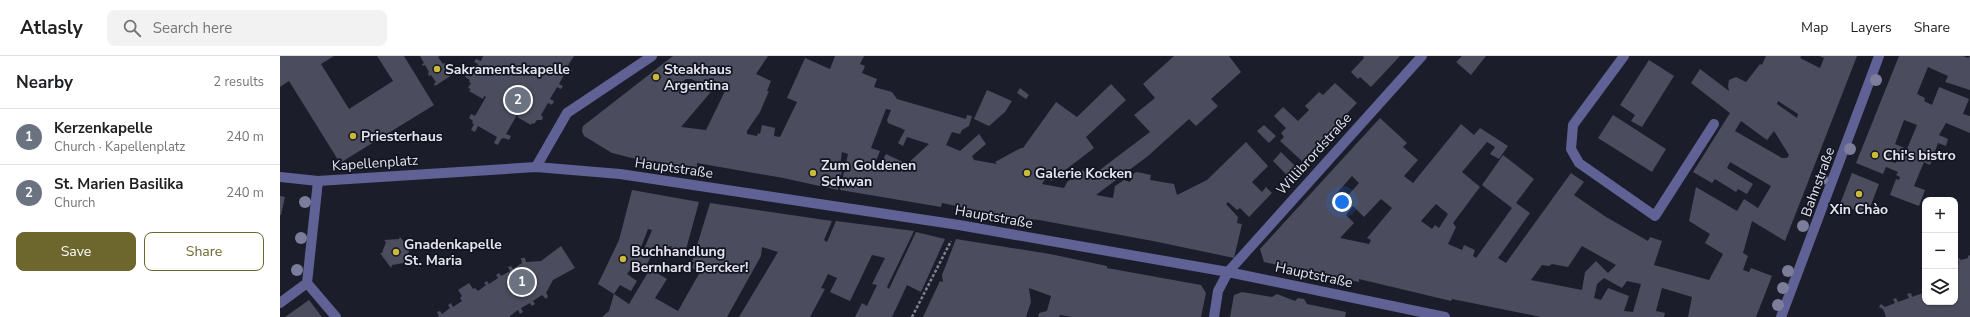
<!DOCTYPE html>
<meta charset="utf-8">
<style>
:root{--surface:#fff;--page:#f2f2f2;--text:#202124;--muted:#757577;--line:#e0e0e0;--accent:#6d662d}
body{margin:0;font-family:"Nunito Sans",sans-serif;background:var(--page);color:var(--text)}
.controls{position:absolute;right:12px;bottom:12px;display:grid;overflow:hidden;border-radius:8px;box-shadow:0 1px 3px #0004}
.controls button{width:36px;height:36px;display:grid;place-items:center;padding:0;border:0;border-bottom:1px solid var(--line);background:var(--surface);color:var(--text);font:20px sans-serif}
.you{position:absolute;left:1062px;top:146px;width:14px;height:14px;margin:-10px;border:3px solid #fff;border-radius:50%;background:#1a73e8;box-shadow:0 0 0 6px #1a73e833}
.badge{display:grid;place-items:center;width:26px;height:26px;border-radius:50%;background:var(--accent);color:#fff;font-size:13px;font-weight:700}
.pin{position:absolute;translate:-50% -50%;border:2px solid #fff;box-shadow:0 1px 4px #0006}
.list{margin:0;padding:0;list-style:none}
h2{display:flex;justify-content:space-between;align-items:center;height:52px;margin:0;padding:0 16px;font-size:17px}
h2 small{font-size:13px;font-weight:400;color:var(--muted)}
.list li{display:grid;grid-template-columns:26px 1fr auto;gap:12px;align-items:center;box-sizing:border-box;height:56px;padding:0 16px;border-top:1px solid var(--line)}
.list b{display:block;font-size:15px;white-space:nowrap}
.list p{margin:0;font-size:13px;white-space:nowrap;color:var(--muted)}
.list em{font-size:13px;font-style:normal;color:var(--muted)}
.actions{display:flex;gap:8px;padding:12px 16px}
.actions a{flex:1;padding:9px 0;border:1px solid var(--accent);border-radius:8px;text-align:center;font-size:14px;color:var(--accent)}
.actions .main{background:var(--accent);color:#fff}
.icon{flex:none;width:22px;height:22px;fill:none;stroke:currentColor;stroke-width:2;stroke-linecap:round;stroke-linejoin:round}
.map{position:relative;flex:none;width:1690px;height:261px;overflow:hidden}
header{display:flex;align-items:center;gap:24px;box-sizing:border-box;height:56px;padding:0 20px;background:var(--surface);border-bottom:1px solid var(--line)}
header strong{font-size:19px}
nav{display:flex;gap:22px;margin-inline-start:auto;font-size:14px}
.search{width:280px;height:36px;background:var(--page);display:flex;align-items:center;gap:10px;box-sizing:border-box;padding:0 14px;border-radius:8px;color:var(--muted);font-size:15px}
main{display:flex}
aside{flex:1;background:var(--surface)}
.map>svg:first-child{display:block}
</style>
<header>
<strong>Atlasly</strong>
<div class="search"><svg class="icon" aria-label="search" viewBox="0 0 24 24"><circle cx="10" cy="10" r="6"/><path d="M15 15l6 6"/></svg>Search here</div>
<nav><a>Map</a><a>Layers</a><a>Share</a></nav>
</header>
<main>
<aside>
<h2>Nearby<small>2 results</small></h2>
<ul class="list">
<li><span class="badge" style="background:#6b7280">1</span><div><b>Kerzenkapelle</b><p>Church · Kapellenplatz</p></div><em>240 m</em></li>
<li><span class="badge" style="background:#6b7280">2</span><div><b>St. Marien Basilika</b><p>Church</p></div><em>240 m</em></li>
</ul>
<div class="actions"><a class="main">Save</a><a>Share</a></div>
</aside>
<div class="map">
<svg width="1690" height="261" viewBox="0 0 1690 261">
<rect width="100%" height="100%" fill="#1c1d2b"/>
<!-- building -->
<path fill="#4b4c5d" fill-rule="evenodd" d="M0 0H54L41 8 69 53 113 25 97 0H124L154 49 60 107 9 25 0 31Z
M140 0H160L158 1 163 8 165 7 166 9 164 10 169 18 171 17 172 19 155 30 154 28 156 26 151 19 149 20 148 17 149 16 145 9 143 10 142 8 144 7Z
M203 0H294L287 11 292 14 290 17 286 15 279 28 283 30 281 33 277 31 270 43 274 45 272 49 268 47 261 59 263 61 262 64H257L254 68 252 67 251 69 237 61 238 60 237 59 226 78 231 80 229 84 224 82 221 83 218 89 214 87 217 81 198 70 195 76 191 74 194 68 192 67 193 65 189 62 191 58 195 60 206 41 204 40 203 43 189 35 191 33 188 32 191 27 189 26 190 24 185 21 187 18 191 21 198 8 194 6 196 3 201 5Z
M393 0H488L476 18 491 25 487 35H489L480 56 467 75V78L477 80 478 77 480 78 482 69 495 72 494 80 500 81 517 46 507 42 525 2 550 13 555 0H584L580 8 585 10 582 17 597 23 594 31 612 36 617 43 686 63 687 59 692 60 689 70 682 74 680 78 672 76 666 89 680 95 699 78 706 88 692 100 694 104 717 108 715 106 741 92H743L776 46 797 61 831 28 846 44 806 81 814 92 771 125 767 120 762 128 784 132 787 126 803 114 809 122 870 76 854 59 875 42 863 28 894 0H949L961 16 931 43 938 50 916 70 909 63 868 100 816 139 833 142 835 130 844 124 850 126 854 117 857 116 871 119 870 124 894 128 897 139 927 124 966 86 988 110 972 126 982 136 986 131 992 137 969 161 960 152 957 154 948 146 946 148 958 161 957 167 962 168 954 202 873 185 759 164 718 159 662 147 661 151 560 134 568 98 562 96 560 110H563L558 134 503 122 417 107V111L360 104 332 97 304 80 302 75 303 70ZM406 23H411L418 26 405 37 398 29ZM431 23 447 31 426 74 401 71 430 37 432 34 425 29ZM606 53 611 54 607 64 608 67 625 74 618 87 623 90 627 81 649 88 627 108 606 98 597 114 593 112 600 95 591 92Z
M1083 0H1120L1091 31 1080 21 1078 23 1071 16 1084 2Z
M1182 0H1206L1191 19 1176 6Z
M1486 0H1521L1520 2 1540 12 1544 2 1539 0H1577L1505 185 1472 165 1463 197 1468 200 1463 214 1469 216 1471 212 1492 220 1476 261H1408L1412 241 1382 232 1376 255 1385 257 1384 261H1261L1172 243 1171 245 1079 223V226L984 206 980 193 1100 62 1127 87 1123 91 1138 104 1124 120 1133 127 1181 68 1194 79 1200 72 1228 90 1219 103 1210 98 1215 91 1207 86 1182 116 1200 131 1173 167 1176 171 1168 188 1182 194 1184 189 1195 194 1193 200 1196 202 1232 152 1202 129 1223 99 1254 123 1236 147 1250 157 1218 202 1226 207 1291 117 1304 126 1294 139 1326 161 1368 185 1370 181 1382 185 1374 209 1429 224 1443 198 1425 187 1430 178 1409 165 1416 131 1457 155 1464 143 1478 152 1491 130 1450 106 1447 112 1473 128 1467 138 1458 133 1456 136 1435 123 1432 127 1413 116 1450 57 1411 27 1420 13 1449 35 1448 30 1449 24 1456 21 1466 26 1480 8 1482 9ZM1498 45 1518 58 1517 62 1497 48ZM1461 65 1487 84 1494 75 1509 99 1507 102H1502L1455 75ZM1072 120 1079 127 1063 145 1056 138ZM1101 143 1112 152 1087 182 1091 184 1089 188 1060 182 1074 167 1066 159 1073 150 1084 161ZM1156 148 1168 158 1159 172 1155 169 1152 173 1141 165ZM1302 190 1336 209 1328 217 1316 205 1305 216 1302 234 1251 224 1262 209 1269 210 1272 208 1288 211ZM1324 222 1342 232 1347 225 1361 228 1353 256 1344 255 1349 240 1328 232 1321 244 1314 242 1317 228Z
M1619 0H1683L1688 2 1690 0V34L1665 26 1668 20 1648 11 1637 38 1645 42 1644 45 1652 49 1659 31 1689 43 1683 58 1690 60V77L1666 67 1659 79 1668 83 1666 90 1658 87 1650 109 1644 106 1634 130 1645 134 1639 150 1610 139 1616 123 1619 124 1620 121 1616 119 1618 116 1606 111 1603 118 1576 107ZM1624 64 1637 69 1627 93 1615 88ZM1613 94 1620 97 1616 107 1608 105Z
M1369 4 1394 20 1362 71 1351 65 1355 59 1340 49Z
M1055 27 1077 47 1022 105 1000 85 1004 81 1001 77 1006 72 994 60 1003 51 1018 65 1029 54 1025 50 1039 36 1043 39Z
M740 32 749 39 746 43 737 37Z
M707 34 732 45 725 56 709 70 694 63Z
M1333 59 1386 93 1372 116 1318 82Z
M984 69 996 80 989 87 977 75Z
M1001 96 1016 111 1008 120 993 105Z
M1572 117 1599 128 1587 159 1560 148Z
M352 134 419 146 405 197 391 193 392 190 381 193 374 190 371 196 372 198 363 216 356 213 354 216 350 214 347 218 357 225 351 235 340 229 334 238 318 228 339 184ZM368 173 372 174 364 193 361 191Z
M0 140 5 141 1 159H0Z
M430 147 552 165 544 184 547 186 556 165 634 175 607 231 609 233 636 176 665 183 641 236 627 229 612 261H575L582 247 587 250 597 229 592 228 605 202 592 199 570 245 550 236 557 222 548 218 541 232 545 233 530 261H459L498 196 482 191 481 200 447 261H322L329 255 334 238 349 248 370 213 387 223 375 242 398 255 420 216 412 212 414 206H412Z
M120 181 132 195H129L125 209 124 207 112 209 111 212 100 197H102L106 186 104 184 119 183Z
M676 183 770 198 827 210V212L921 229 926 237 921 261H792L780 259 779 261H758L759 257 767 255 771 240 749 232 751 246 746 261H643L660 225 663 226 662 219Z
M281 190 295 212 273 224 266 237 268 240 266 243 262 239 253 245 255 248 252 250 250 247 241 252 243 256 240 258 238 254 230 260V261H157L159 260 157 256 160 255 162 258 170 252 168 249 171 247 173 251 182 245 180 242 182 240 178 234 189 227 193 233 195 232 198 235 206 229 204 227 207 225 209 228 218 222 216 219 219 217 221 220 230 215 228 211 231 210 233 213 242 207 241 202H245L246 206 261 205Z
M1690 199V261H1606L1603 253 1599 251 1601 248 1605 251 1615 247 1613 243 1616 242 1618 246 1629 242 1627 238 1631 237 1632 241 1643 237 1641 233 1645 232V246H1675V219L1679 206 1677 204 1679 202 1681 204 1688 202V200Z
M962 236 992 241 997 238 1015 245 1018 242 1024 243 1027 248 1032 249 1066 256 1065 261H950L954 239Z
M29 244 42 261H5Z"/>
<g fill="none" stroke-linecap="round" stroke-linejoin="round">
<!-- path -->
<path stroke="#80818d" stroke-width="2.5" stroke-dasharray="3 2" stroke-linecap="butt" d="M632 261 671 185"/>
<!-- street -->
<path stroke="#606295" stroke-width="10" d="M1344 0 1293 69 1291 93 1299 107 1375 160 1434 68
M256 111 287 57 372 0
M0 121 38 125 256 111 340 118 679 169 948 216 1165 261
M27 227 38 125
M27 227 56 261
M0 247 27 227
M934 261 938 235 948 216 1142 0
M1501 261 1599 0"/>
</g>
<!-- trees -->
<g fill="#7b7d9a">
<circle cx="1596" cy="24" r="6"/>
<circle cx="1570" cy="93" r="6"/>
<circle cx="1542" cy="123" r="6"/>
<circle cx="25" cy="146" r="6"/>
<circle cx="1523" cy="170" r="6"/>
<circle cx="21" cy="182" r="6"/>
<circle cx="17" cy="214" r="6"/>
<circle cx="1508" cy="215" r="6"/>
<circle cx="1503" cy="232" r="6"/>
<circle cx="1498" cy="249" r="6"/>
</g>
<!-- markers -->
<g fill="#cbba39" stroke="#131421" stroke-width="1.5">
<circle cx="157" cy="13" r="4"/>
<circle cx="376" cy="21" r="4"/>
<circle cx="73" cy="80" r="4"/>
<circle cx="1595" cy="99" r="4"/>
<circle cx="533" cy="117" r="4"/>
<circle cx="747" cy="117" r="4"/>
<circle cx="1579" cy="138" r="4"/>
<circle cx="116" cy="196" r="4"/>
<circle cx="343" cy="203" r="4"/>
</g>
<g text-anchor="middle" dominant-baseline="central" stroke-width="3.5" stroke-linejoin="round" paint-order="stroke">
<!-- poi labels -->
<g font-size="14" font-weight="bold" fill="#e3e4ee" stroke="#131421" text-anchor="start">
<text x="165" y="13">Sakramentskapelle</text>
<text x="384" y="13">Steakhaus<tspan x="384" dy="16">Argentina</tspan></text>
<text x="81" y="80">Priesterhaus</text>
<text x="1603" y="99">Chi's bistro</text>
<text x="541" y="109">Zum Goldenen<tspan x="541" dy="16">Schwan</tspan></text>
<text x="755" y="117">Galerie Kocken</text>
<text x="1579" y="153" text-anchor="middle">Xin Chào</text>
<text x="124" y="188">Gnadenkapelle<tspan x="124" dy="16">St. Maria</tspan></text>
<text x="351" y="195">Buchhandlung<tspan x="351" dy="16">Bernhard Bercker!</tspan></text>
</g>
<!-- street labels -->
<g font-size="14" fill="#e3e4ee" stroke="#131421">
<text transform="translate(1034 98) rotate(-48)">Willibrordstraße</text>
<text transform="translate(95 107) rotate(-4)">Kapellenplatz</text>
<text transform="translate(394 112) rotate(8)">Hauptstraße</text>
<text transform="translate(1538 126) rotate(-70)">Bahnstraße</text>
<text transform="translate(714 161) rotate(10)">Hauptstraße</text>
<text transform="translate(1034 219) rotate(12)">Hauptstraße</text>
</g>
</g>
</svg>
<div class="controls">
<button>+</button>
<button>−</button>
<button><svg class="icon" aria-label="layers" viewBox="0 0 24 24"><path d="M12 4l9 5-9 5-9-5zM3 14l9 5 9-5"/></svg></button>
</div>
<div class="you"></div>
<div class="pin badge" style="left:242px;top:226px;background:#6b7280">1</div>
<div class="pin badge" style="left:238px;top:44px;background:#6b7280">2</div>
</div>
</main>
